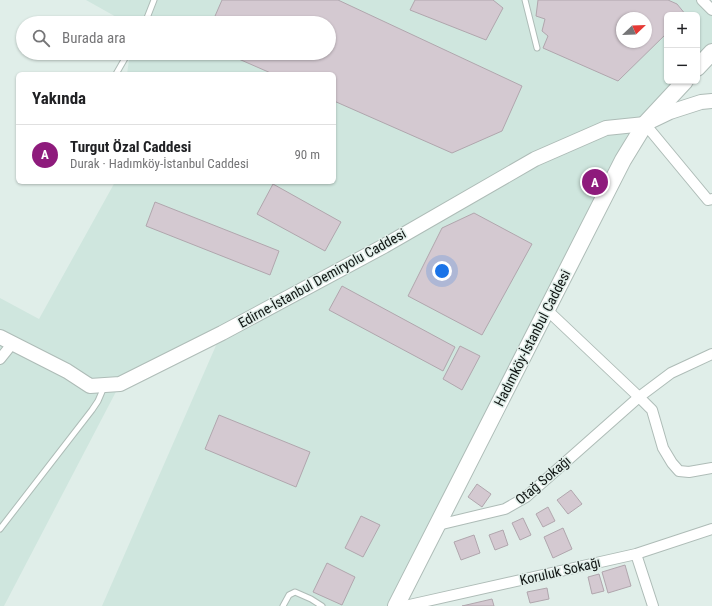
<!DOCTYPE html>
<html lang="tr">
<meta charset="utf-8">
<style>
:root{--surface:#fff;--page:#f2f2f2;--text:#202124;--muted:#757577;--line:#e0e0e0;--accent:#8e1b7c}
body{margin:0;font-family:"Roboto Condensed",sans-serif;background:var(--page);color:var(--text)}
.controls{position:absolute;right:12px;top:12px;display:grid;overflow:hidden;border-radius:6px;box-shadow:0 1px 3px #0004}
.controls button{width:36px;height:36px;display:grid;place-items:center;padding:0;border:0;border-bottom:1px solid var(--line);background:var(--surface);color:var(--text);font:20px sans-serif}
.compass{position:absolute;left:616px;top:12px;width:36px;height:36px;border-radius:50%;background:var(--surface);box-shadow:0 1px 3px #0004;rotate:67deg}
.you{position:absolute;left:442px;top:271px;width:14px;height:14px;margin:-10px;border:3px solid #fff;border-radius:50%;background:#1a73e8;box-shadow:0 0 0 6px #1a73e833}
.badge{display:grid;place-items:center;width:26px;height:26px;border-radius:50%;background:var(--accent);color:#fff;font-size:13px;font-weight:700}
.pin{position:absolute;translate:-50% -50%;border:2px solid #fff;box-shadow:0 1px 4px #0006}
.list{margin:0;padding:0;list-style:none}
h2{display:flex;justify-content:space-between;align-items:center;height:52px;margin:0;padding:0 16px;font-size:17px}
h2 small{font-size:13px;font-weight:400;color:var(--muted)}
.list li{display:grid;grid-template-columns:26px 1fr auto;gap:12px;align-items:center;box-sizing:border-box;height:60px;padding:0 16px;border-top:1px solid var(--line)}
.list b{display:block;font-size:15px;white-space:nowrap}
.list p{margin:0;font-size:13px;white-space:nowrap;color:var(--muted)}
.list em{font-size:13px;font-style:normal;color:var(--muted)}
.icon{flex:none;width:22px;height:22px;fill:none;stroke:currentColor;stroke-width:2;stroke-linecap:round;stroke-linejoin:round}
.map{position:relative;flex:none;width:712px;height:606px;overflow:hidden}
.search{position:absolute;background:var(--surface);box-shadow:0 1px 3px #0004;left:16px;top:16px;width:320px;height:44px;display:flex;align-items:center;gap:10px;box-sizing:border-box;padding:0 14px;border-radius:22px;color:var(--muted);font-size:15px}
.panel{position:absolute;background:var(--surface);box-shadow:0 1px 3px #0004;left:16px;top:72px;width:320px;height:112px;border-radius:6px}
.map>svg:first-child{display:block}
</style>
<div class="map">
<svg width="712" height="606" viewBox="0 0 712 606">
<rect width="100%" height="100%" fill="#e0eee9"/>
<!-- built -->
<path fill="#cfe6de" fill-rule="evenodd" d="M86 0H702L712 10V50L697 65V15H667V81H681L642 119 633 123 546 309 396 606H102L221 334 120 384 4 606H0V298L39 319 115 182H334V74H127L130 53H329V23H127ZM622 18H646V42H622Z"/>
<!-- building -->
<path fill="#d4c9d1" stroke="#b0a6ad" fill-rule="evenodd" d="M222 0H338L522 86 502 131 452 153 334 101V74H273L225 53H329V23H212Z
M415 0H493L503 8 486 40 410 10Z
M538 0H668L677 4 686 15H667V33L618 81 543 48 548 36 542 31 545 19 536 16ZM622 18H646V42H622Z
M273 184 341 222 325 251 257 214Z
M155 202 279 251 270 275 146 226Z
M474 213 532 244 482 335 408 296 442 228Z
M342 286 455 347 443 371 329 310Z
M460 346 480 356 462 390 443 379Z
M219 415 310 452 296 487 205 449Z
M477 484 491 494 482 507 468 497Z
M571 490 582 504 568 514 557 500Z
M548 507 555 521 543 527 536 514Z
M361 516 380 525 363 557 345 548Z
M523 518 531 535 520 540 512 523Z
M563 528 572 549 553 558 544 537Z
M503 530 508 545 495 550 489 535Z
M474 535 480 553 461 560 454 542Z
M327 563 355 577 342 605 313 592Z
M625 565 631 586 608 593 602 572Z
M599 574 604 591 592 594 588 577Z
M547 588 549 599 530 603 527 592Z
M492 599 494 606H462Z"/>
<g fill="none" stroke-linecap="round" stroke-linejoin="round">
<!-- lane casing -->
<g stroke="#aebcb7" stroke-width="7">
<path id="lane" d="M525 0 537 48
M145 23 154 0
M116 74 128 53
M0 529 92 410 98 401 104 387
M283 606 289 595 295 592 311 599 322 606"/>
</g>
<!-- street casing -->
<g stroke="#aebcb7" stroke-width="12">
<path id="street" d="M702 0 712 10
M645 124 708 200 712 199
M546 309 639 397 671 373 712 354
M0 359 12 344
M438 525 505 509 526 497 639 397 652 410 663 448 672 463 679 471 689 472 712 468
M636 554 653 606
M405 606 636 554 712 529"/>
</g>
<!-- secondary casing -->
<g stroke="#aebcb7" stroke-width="16">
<path id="secondary" d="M0 337 67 371 90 386 120 384 222 333 384 246 535 159 606 128 645 124 670 112 701 102 712 101"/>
</g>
<!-- primary casing -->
<g stroke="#aebcb7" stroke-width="18">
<path id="primary" d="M697 68 712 52
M396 606 623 160 645 124 685 81"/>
</g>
<!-- lane -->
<use href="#lane" stroke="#fff" stroke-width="5"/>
<!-- street -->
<use href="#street" stroke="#fff" stroke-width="10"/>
<!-- secondary -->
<use href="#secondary" stroke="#fff" stroke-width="14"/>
<!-- primary -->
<use href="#primary" stroke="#fff" stroke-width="16"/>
</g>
<g text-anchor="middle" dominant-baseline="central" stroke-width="3" stroke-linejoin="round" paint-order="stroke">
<!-- street labels -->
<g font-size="14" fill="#111614" stroke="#e0eee9">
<text transform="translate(322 278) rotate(-29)">Edirne-İstanbul Demiryolu Caddesi</text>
<text transform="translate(532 338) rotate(-63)">Hadımköy-İstanbul Caddesi</text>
<text transform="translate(543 480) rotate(-40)">Otağ Sokağı</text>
<text transform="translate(560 571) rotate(-13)">Koruluk Sokağı</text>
</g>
</g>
</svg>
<div class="controls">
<button>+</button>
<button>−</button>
</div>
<svg class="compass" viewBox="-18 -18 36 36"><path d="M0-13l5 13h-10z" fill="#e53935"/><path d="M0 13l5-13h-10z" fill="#757577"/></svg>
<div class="you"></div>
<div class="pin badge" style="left:595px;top:182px">A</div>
<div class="search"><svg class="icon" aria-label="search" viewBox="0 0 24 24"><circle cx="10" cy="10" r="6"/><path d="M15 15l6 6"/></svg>Burada ara</div>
<section class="panel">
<h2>Yakında<small></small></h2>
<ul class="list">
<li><span class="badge">A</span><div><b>Turgut Özal Caddesi</b><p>Durak · Hadımköy-İstanbul Caddesi</p></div><em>90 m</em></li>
</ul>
</section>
</div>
